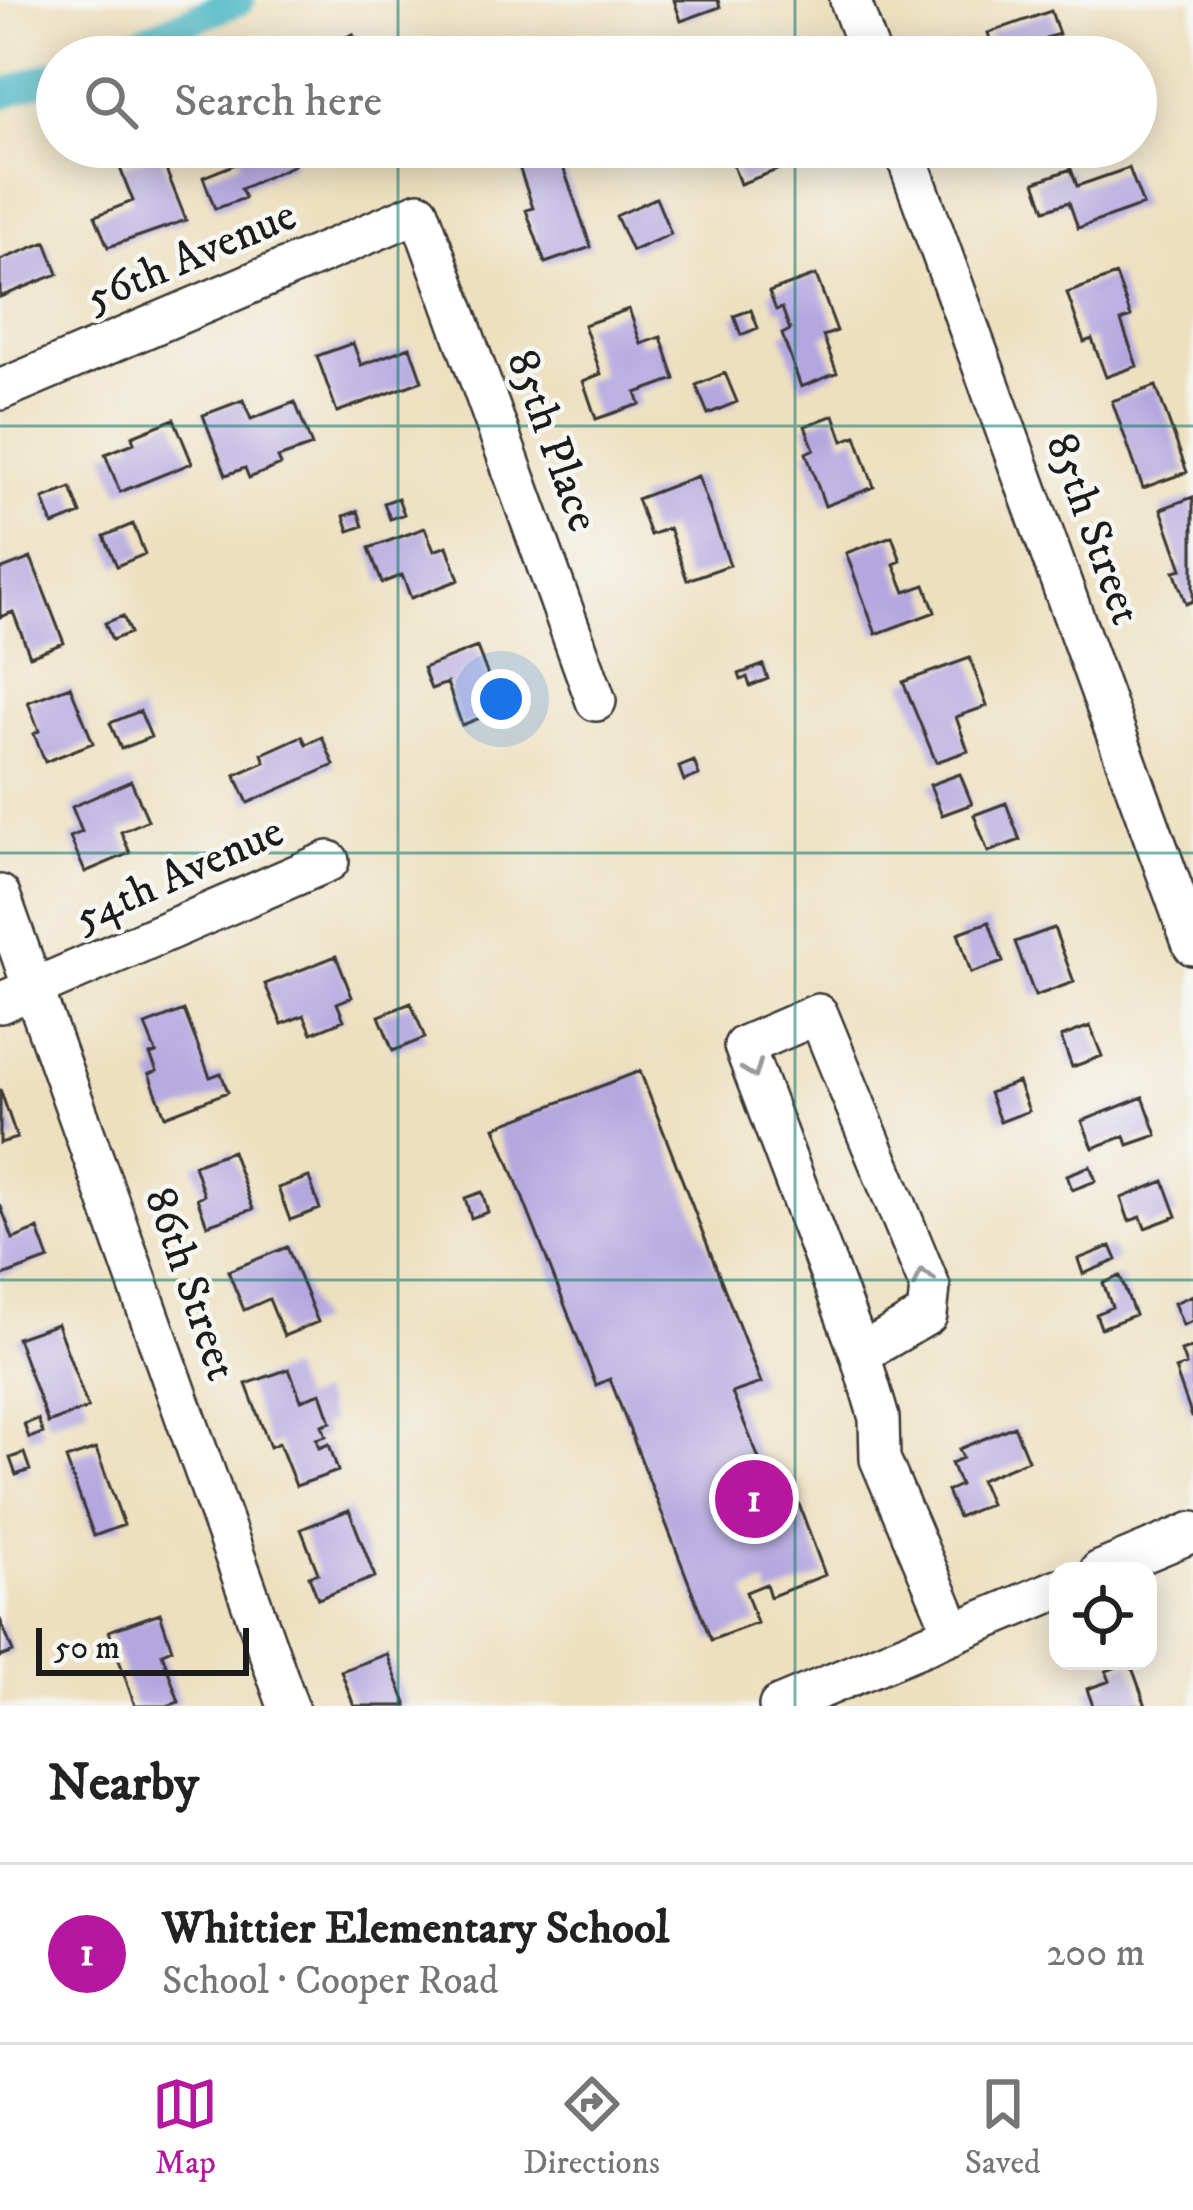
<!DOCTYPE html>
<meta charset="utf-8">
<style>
:root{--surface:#fff;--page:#f6f6f6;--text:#222;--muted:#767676;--line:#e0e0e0;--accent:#b5179e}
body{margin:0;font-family:"IM FELL DW Pica",serif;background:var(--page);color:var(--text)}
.controls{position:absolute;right:36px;bottom:36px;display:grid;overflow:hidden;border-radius:24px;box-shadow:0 6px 30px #0003}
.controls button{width:108px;height:108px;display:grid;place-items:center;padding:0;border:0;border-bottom:3px solid var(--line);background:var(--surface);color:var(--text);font:60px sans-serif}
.scale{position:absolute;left:36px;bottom:30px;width:213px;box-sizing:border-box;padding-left:12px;border:6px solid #1c1c1c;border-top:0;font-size:33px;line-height:42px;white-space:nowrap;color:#1c1c1c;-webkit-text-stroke:9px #f6f6f2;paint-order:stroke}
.you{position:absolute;left:501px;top:699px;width:42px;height:42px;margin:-30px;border:9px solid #fff;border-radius:50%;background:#1a73e8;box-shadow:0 0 0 18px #1a73e833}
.badge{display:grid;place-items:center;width:78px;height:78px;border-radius:50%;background:var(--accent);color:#fff;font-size:39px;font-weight:700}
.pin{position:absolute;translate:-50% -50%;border:6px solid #fff;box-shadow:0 3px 12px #0006}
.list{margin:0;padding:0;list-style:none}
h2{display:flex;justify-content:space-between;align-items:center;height:156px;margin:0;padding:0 48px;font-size:51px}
h2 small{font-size:39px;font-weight:400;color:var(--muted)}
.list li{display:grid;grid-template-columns:78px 1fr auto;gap:36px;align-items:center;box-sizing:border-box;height:180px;padding:0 48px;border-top:3px solid var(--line)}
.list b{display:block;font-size:45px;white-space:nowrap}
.list p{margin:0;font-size:39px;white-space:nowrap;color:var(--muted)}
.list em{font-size:39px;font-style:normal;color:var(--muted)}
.icon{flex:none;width:66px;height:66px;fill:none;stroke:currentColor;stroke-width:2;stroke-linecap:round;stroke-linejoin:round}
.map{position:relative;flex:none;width:1193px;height:1706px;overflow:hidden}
.search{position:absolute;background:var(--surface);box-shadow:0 6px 30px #0003;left:36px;right:36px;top:36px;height:132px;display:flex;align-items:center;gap:30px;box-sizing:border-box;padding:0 42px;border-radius:66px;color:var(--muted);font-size:45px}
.sheet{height:336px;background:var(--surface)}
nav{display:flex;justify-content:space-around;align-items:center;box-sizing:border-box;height:168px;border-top:3px solid var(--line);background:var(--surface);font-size:33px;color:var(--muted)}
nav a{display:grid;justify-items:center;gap:6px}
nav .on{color:var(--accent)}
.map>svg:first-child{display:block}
</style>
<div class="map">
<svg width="1193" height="1706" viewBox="0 0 1193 1706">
<rect width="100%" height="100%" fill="#f6f6f2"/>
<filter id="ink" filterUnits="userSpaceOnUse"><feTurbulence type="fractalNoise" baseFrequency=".00833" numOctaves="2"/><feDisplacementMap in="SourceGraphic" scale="24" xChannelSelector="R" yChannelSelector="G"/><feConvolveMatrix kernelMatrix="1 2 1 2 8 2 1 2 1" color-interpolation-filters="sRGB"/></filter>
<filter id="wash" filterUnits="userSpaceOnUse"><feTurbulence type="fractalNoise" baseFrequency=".004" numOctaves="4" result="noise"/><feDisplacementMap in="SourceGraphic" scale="48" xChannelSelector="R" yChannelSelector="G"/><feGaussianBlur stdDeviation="2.7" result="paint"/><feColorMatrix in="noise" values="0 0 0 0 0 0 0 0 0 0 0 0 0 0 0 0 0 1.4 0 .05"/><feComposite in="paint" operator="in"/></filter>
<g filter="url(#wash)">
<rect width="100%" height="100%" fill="#ede0bf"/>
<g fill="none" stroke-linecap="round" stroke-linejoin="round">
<!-- canal -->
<path stroke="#4bb8c5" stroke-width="30" d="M102 57 240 0
M0 95 57 74"/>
</g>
<g id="blocks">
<!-- building -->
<path fill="#b4a7df" d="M674 0H718L720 7 681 21Z
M1051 11 1059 34 1046 38 1053 57H996L988 33Z
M353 34 358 49 344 55 339 40Z
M235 147H287L294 165 241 189 245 198 215 209 203 177 241 162Z
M550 147H556L591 247 545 263 526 210 533 208 516 158Z
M726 147H760L763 153 772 149 780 169 740 184Z
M159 152 186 220 108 247 95 216 133 201 120 168Z
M1129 168 1143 205 1078 228 1069 202 1045 210 1035 182 1071 169 1077 186Z
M656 198 671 234 632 251 616 216Z
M46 242 58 274 0 297V260Z
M816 275 837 331 823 336 837 373 801 387 782 334 790 330 782 308 776 310 769 292Z
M1116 275 1131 317 1121 321 1137 366 1106 377 1092 339 1084 342 1067 293Z
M629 309 641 344 661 337 675 379 636 393 640 404 596 419 583 381 601 374 584 325Z
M751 310 758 328 741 335 734 316Z
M353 343 361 365 410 347 422 381 337 412 317 356Z
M725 373 737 402 708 414 696 385Z
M1156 386 1187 472 1143 488 1112 401Z
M243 400 251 419 295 402 312 446 278 458 281 465 249 478 245 468 226 475 203 415Z
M834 415 843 441 856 436 874 487 825 506 806 453 814 449 805 426Z
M174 419 192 463 120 492 105 454 134 443 132 436Z
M698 476 730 565 687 580 669 528 650 535 637 499Z
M71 488 81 514 53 525 43 499Z
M1193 497V601L1186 604 1174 571 1182 569 1161 509Z
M398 498 404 514 390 519 384 503Z
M358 511 363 526 349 531 344 516Z
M133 524 145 554 117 566 104 536Z
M425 528 434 551 447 546 459 580 411 598 402 575 382 583 369 548Z
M892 536 901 561 894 564 905 592 925 585 935 612 876 634 846 553Z
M31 558 64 643 30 656 13 612 0 617V570Z
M123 616 130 633 112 640 105 623Z
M477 647 501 710 462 725 447 683 431 689 423 668Z
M970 658 987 706 956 717 968 751 936 762 903 682Z
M763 665 768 679 750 686 747 677 741 680 739 674Z
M70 686 93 743 45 762 34 734 39 731 28 702Z
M140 711 151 737 121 749 110 723Z
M302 736 306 744 322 737 334 765 248 803 235 775 265 762 262 754Z
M694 761 699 775 684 781 679 767Z
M960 774 972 804 942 815 930 785Z
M131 781 148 820 121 832 130 853 85 872 70 837 82 832 72 807Z
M1006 803 1020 840 988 852 974 815Z
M989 922 1003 962 971 973 958 933Z
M1054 928 1074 982 1035 996 1015 942Z
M336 956 352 997 337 1003 344 1020 312 1033 304 1015 282 1024 265 984Z
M411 1003 425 1038 393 1051 379 1016Z
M184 1010 210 1077 221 1073 228 1092 165 1116 149 1074 157 1071 150 1055 156 1053 145 1025Z
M1090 1026 1102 1056 1072 1067 1061 1037Z
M640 1071 761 1383 732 1393 773 1493 793 1488 825 1575 770 1597 766 1584 746 1592 757 1623 711 1640 610 1379 596 1385 495 1127Z
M1018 1082 1029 1111 1000 1122 989 1093Z
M0 1089 17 1138 0 1143Z
M1143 1097 1157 1135 1128 1145 1125 1136 1093 1148 1082 1121Z
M232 1151 253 1209 207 1225 197 1198 204 1195 194 1165Z
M1090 1166 1096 1181 1072 1190 1067 1175Z
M309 1177 320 1209 290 1220 278 1188Z
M1164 1181 1177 1216 1145 1228 1141 1217 1129 1221 1121 1198Z
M482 1192 488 1212 471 1218 465 1198Z
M0 1204 13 1239 38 1229 49 1259 0 1277Z
M1111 1246 1117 1260 1083 1274 1078 1259Z
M287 1247 318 1322 284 1336 269 1299 244 1310 228 1271Z
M1120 1276 1135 1315 1101 1328 1096 1314 1112 1307 1103 1283Z
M1193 1295V1321L1183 1325 1174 1303Z
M57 1324 88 1408 48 1423 17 1338Z
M1193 1347V1417H1192L1175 1369 1186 1365 1181 1351Z
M289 1369 301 1400 321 1393 331 1422 322 1425 326 1436 316 1439 319 1448 329 1444 338 1471 296 1486 279 1443 270 1447 246 1384Z
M38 1419 43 1433 29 1438 24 1424Z
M1014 1426 1028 1460 980 1480 990 1504 958 1517 947 1491 960 1485 951 1463 963 1458 959 1449Z
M96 1449 124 1525 94 1536 66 1459Z
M24 1453 30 1470 16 1475 10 1458Z
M349 1510 375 1577 318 1599 309 1576 318 1573 301 1529Z
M160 1613 172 1649 162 1653 179 1702 167 1706H135L109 1631Z
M0 1619 13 1652 0 1657Z
M387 1654 407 1706H354L341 1671Z
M1130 1662 1146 1706H1093L1087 1689 1110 1681 1106 1671Z"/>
</g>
</g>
<g filter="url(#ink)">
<use href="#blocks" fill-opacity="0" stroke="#3b3934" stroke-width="3"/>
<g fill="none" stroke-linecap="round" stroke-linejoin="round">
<!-- minor casing -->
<g stroke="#3b3934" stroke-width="44">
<path id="minor" d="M850 0 871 57
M903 147 1193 945
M0 390 419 212 596 701
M0 895 288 1706
M0 1003 329 861
M860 1354 927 1315 930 1287 818 1014 744 1046 860 1354 879 1418 880 1459 954 1633
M1100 1571 1193 1532
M779 1706 1058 1589"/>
</g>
<!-- minor -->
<use href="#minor" stroke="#fff" stroke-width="39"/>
</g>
<!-- one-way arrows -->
<defs><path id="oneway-chevron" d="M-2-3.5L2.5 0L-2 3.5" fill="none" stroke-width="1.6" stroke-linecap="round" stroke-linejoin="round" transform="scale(3)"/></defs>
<g stroke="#999">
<use href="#oneway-chevron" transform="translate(753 1070) rotate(69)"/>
<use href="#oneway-chevron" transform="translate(923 1277) rotate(-106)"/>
</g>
</g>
<!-- grid -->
<path fill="none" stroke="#0f766e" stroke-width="3" stroke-opacity="0.55" d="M398 0V57M795 0V57M398 147V1706M795 147V1706M0 426H1193M0 853H1193M0 1280H1193"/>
<g text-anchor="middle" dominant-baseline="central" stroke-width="9" stroke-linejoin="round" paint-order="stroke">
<!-- street labels -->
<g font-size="45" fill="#1c1c1c" stroke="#f6f6f2">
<text transform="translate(191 257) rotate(-23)">56th Avenue</text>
<text transform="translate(552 441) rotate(70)">85th Place</text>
<text transform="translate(1093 529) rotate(70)">85th Street</text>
<text transform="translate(179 875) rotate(-24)">54th Avenue</text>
<text transform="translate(190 1284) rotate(71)">86th Street</text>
</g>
</g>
</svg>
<div class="controls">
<button><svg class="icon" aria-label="locate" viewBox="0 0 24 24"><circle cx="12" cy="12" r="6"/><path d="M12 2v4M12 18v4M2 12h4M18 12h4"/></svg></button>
</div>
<div class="scale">50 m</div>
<div class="you"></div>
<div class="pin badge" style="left:754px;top:1499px">1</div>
<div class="search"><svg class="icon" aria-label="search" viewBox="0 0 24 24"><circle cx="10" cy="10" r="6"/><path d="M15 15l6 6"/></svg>Search here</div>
</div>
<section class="sheet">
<h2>Nearby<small></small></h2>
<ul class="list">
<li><span class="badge">1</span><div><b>Whittier Elementary School</b><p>School · Cooper Road</p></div><em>200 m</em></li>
</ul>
</section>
<nav>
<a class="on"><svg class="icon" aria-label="map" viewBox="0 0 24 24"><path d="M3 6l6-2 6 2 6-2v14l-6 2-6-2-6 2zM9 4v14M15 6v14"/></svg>Map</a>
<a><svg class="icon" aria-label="directions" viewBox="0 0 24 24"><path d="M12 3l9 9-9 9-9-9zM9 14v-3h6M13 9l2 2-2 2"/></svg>Directions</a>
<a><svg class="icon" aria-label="saved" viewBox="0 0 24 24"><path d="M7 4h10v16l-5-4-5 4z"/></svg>Saved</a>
</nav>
